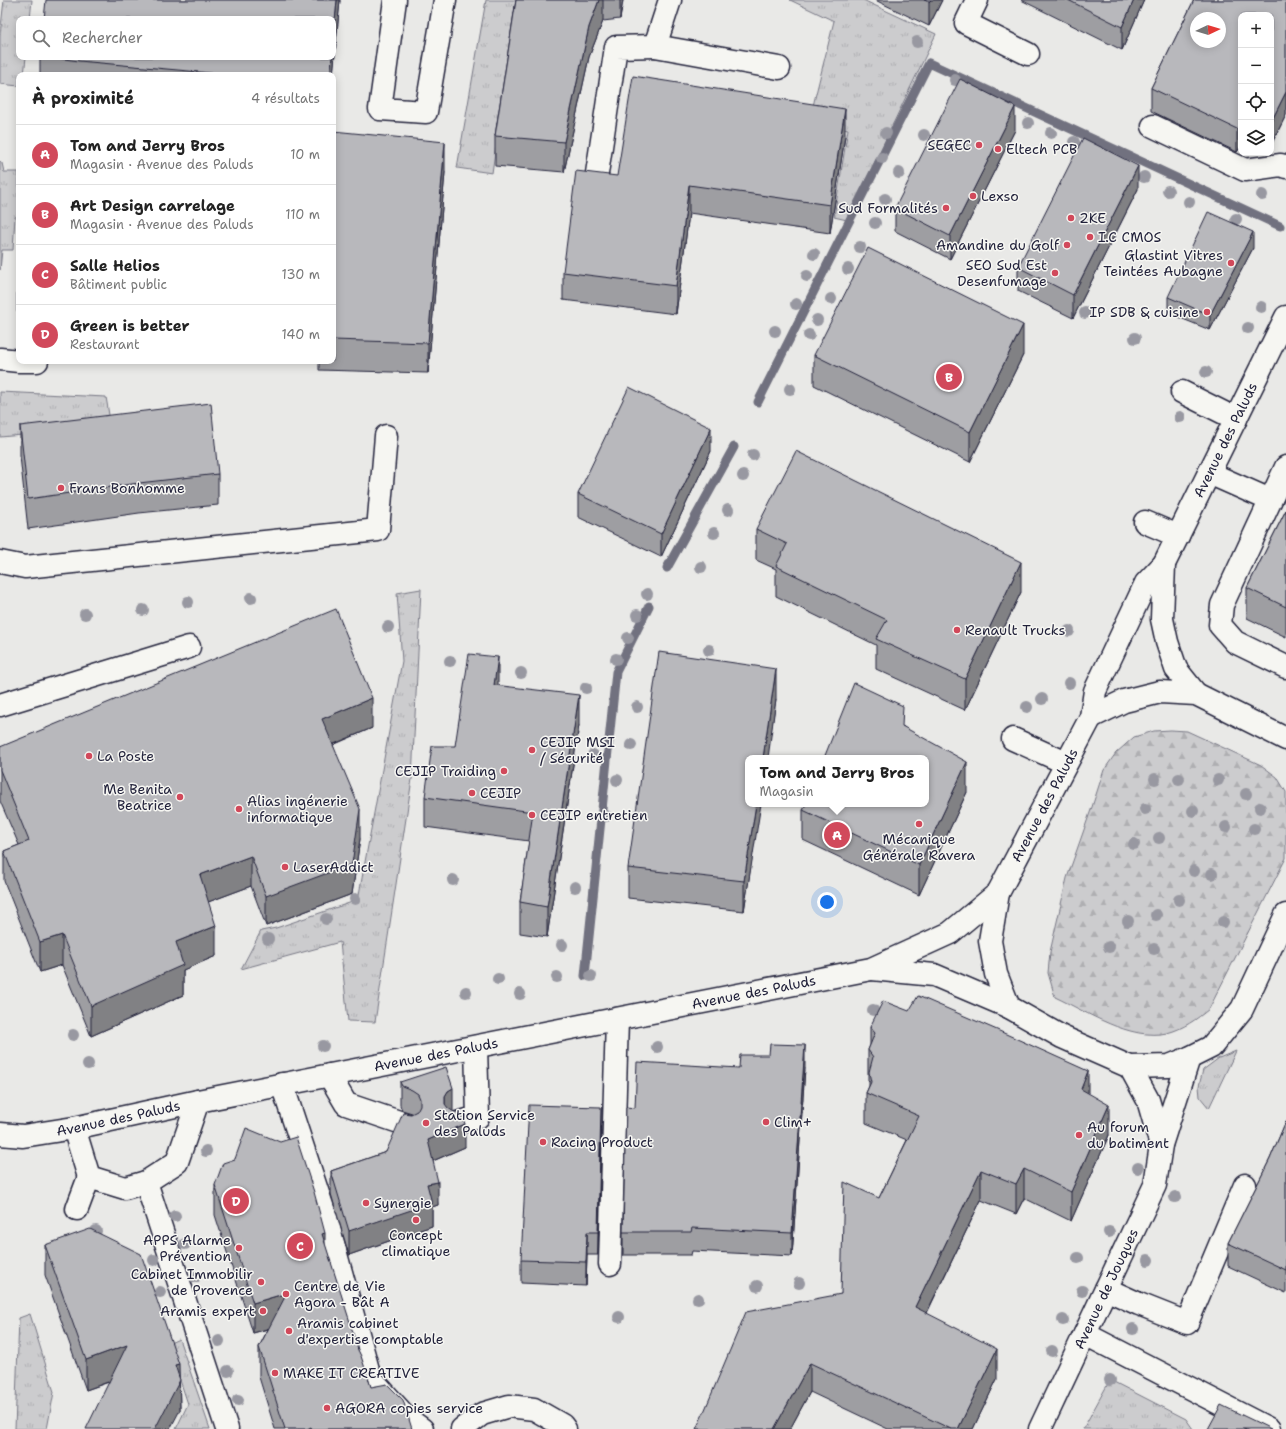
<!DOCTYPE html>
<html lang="fr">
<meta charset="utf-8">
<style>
:root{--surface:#fff;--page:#f2f2f2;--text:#222;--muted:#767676;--line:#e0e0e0;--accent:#d1495b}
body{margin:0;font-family:"Shantell Sans",sans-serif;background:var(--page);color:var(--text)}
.controls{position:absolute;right:12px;top:12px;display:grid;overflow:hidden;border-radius:8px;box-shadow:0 2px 10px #0003}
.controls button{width:36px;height:36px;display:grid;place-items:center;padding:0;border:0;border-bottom:1px solid var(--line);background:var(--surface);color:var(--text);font:20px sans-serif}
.compass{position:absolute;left:1190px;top:12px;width:36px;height:36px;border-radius:50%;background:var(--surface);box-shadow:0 2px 10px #0003;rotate:86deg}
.you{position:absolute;left:827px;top:902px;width:14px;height:14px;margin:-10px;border:3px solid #fff;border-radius:50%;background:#1a73e8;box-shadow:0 0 0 6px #1a73e833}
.badge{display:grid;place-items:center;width:26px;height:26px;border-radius:50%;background:var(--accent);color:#fff;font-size:13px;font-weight:700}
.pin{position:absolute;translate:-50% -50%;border:2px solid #fff;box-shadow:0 1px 4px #0006}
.popup{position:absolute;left:745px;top:755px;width:184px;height:52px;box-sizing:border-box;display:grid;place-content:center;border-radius:8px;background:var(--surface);filter:drop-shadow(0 1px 3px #0005);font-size:13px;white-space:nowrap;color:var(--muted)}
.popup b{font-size:15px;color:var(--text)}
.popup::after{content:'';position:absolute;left:50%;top:100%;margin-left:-8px;border:8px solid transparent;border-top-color:var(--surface)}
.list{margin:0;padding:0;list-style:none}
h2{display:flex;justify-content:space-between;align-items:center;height:52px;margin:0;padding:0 16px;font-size:17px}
h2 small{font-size:13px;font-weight:400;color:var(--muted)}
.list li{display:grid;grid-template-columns:26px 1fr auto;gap:12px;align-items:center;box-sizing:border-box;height:60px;padding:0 16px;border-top:1px solid var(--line)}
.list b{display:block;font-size:15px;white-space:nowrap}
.list p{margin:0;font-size:13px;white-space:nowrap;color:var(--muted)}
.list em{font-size:13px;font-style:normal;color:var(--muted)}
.icon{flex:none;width:22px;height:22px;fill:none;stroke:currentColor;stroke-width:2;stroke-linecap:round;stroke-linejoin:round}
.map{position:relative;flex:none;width:1286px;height:1429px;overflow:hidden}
.search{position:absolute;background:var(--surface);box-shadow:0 2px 10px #0003;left:16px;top:16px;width:320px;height:44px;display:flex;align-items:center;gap:10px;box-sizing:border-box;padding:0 14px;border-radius:8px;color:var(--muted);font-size:15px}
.panel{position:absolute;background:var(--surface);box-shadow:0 2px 10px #0003;left:16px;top:72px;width:320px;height:292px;border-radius:8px}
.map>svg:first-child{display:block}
</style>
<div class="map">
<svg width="1286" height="1429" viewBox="0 0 1286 1429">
<defs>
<pattern id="grass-tufts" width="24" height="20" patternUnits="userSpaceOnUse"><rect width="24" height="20" fill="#ccccce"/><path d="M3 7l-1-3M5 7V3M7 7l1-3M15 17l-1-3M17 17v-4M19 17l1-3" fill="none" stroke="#afafb2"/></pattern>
<pattern id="forest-firs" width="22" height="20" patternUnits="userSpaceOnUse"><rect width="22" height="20" fill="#ccccce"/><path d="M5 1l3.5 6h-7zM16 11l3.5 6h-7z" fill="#afafb2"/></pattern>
</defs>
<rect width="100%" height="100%" fill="#e9e9e7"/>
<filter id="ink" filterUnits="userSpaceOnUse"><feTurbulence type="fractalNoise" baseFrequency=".025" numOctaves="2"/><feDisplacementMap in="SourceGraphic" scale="8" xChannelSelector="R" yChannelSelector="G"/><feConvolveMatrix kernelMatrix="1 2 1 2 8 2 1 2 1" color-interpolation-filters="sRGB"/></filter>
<g filter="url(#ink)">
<!-- grass -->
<path fill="url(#grass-tufts)" stroke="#777784" d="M4 0H32L30 19H19V57H26L24 75H19V86L0 84V35Z
M486 0H516L492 173 457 168Z
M790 0H863L936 34 847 220 834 217 848 129 809 122 834 21Z
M0 161 2 163 4 172H19V217H15L13 250H2L0 270Z
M0 392 106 397 111 427 0 437Z
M421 589 412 779 375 1022 348 1021 340 942 241 969 261 931 276 928 358 900 402 661 397 593Z
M1236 1051 1209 1108 1200 1097 1199 1086 1203 1070 1219 1058Z
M30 1314 54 1392 47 1429H15L19 1318Z
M179 1339 210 1429H176L188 1404 168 1344Z
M1110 1380 1186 1419 1193 1429H1083Z"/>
<!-- forest -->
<path fill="url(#forest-firs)" stroke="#777784" d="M1171 730 1187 731 1261 765 1277 777 1286 792V858L1209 1009C1197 1019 1183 1029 1167 1033 1130 1041 1087 1012 1055 997L1048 973 1050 952 1067 878 1092 807 1104 770 1116 753 1134 737 1154 731Z"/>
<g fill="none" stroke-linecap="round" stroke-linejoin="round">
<!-- stream -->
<path stroke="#71717f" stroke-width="9" d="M758 402 929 63 1280 226
M667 568 734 447
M585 976 616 672 649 606"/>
<!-- minor casing -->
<g stroke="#22223b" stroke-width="25">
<g id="minor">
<path d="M395 0 380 109 426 112 445 0"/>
<path d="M977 0 966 23 1028 54"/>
<path d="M655 46 779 68"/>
<path d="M1153 126 1245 170 1281 165 1286 167"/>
<path d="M596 180 616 47 655 46 670 0"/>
<path d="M0 359 19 361H37"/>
<path d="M1182 392 1236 419"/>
<path d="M1286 467 1222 605 1220 625 1235 642 1286 667"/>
<path d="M1209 473 1270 500"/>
<path d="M1145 522 1178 536"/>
<path d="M0 562 25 567 378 530 386 436"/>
<path d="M1164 564 1162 619 1167 642 1176 669 1196 694"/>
<path d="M0 705 189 647"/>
<path d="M1091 717 1124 701 1160 692 1196 694 1286 739"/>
<path d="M1013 739 1066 763"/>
<path d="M872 969 934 975 1009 1007 1062 1037 1130 1067 1169 1066 1189 1058 1211 1047 1242 1009 1286 915"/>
<path id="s1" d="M1009 1007 996 974 990 941 998 893 1091 717 1095 691 1146 583 1164 564 1286 317"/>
<path d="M1130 1067 1148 1100 1161 1145"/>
<path d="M329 1075 346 1104 408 1125"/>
<path d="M282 1084 326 1218 370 1377 407 1418 422 1429"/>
<path d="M457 1123 478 1117 476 1047"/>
<path d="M74 1128 89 1177 125 1188 146 1182 177 1162 198 1101"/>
<path id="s2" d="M0 1134 23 1136 74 1128 198 1101 871 969 950 933 998 893"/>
<path d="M146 1182 227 1429"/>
<path d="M77 1209 89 1177"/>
<path d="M610 1264 617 1019"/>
<path d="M1106 1289 1139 1304 1187 1323 1245 1185"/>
<path d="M1085 1334 1269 1429"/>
<path d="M462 1429 482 1414 509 1406 534 1409 562 1425 565 1429"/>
<path id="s3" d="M1040 1429 1155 1185 1161 1145 1189 1058"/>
</g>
</g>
<!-- minor -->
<use href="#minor" stroke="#f6f6f2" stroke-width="22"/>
</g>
<!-- trees -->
<g fill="#9898a1">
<circle cx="917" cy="42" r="6"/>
<circle cx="955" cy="80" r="6"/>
<circle cx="1028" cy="123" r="6"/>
<circle cx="886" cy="133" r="6"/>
<circle cx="1051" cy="133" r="6"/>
<circle cx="924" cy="135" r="6"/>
<circle cx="1074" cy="142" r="6"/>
<circle cx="882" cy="158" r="6"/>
<circle cx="899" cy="173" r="6"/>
<circle cx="1144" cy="177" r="6"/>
<circle cx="1168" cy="191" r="6"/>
<circle cx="1262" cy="195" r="6"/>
<circle cx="885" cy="199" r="6"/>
<circle cx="1189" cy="202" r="6"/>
<circle cx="1236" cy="219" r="6"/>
<circle cx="875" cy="223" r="6"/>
<circle cx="860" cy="247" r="6"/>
<circle cx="814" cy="254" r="6"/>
<circle cx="848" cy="269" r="6"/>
<circle cx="807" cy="276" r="6"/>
<circle cx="831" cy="299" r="6"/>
<circle cx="796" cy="304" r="6"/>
<circle cx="1261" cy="307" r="6"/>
<circle cx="1085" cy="313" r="6"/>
<circle cx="817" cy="320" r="6"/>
<circle cx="1248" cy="328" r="6"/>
<circle cx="775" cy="331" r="6"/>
<circle cx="809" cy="335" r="6"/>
<circle cx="1135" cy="338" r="6"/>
<circle cx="1206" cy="372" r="6"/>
<circle cx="790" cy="389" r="6"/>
<circle cx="1180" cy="417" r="6"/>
<circle cx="753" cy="455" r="6"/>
<circle cx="743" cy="476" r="6"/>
<circle cx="728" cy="510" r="6"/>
<circle cx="714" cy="533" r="6"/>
<circle cx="701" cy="567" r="6"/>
<circle cx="647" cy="594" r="6"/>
<circle cx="251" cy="598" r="6"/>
<circle cx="188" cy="602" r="6"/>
<circle cx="143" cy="610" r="6"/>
<circle cx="85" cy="614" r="6"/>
<circle cx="637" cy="615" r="6"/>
<circle cx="388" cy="627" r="6"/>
<circle cx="1069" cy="631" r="6"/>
<circle cx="628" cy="638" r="6"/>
<circle cx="709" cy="650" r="6"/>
<circle cx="616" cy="659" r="6"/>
<circle cx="450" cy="661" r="6"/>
<circle cx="521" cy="673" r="6"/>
<circle cx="1069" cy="683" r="6"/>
<circle cx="586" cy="688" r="6"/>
<circle cx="1042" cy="699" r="6"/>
<circle cx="637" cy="707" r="6"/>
<circle cx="1027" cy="707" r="6"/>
<circle cx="631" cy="745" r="6"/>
<circle cx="593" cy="755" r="6"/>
<circle cx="1155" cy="779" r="6"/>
<circle cx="1179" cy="779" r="6"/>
<circle cx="617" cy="780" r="6"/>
<circle cx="1218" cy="780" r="6"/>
<circle cx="1246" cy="794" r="6"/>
<circle cx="1260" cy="808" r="6"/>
<circle cx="1145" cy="809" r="6"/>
<circle cx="1193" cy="811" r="6"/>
<circle cx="606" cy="816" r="6"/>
<circle cx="1226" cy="827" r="6"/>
<circle cx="1254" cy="829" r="6"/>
<circle cx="1159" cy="838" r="6"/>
<circle cx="1134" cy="844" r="6"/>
<circle cx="1194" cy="871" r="6"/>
<circle cx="1212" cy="874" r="6"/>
<circle cx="453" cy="880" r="6"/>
<circle cx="575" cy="887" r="6"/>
<circle cx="355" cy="899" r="6"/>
<circle cx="1179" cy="900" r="6"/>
<circle cx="1156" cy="915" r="6"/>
<circle cx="326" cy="919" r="6"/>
<circle cx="1128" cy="921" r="6"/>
<circle cx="1223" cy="922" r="6"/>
<circle cx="268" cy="939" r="6"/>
<circle cx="562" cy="945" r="6"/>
<circle cx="1109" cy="947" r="6"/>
<circle cx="1154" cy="949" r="6"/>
<circle cx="591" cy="976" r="6"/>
<circle cx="557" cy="977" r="6"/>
<circle cx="498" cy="979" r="6"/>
<circle cx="466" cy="992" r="6"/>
<circle cx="520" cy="994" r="6"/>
<circle cx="873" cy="1010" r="6"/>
<circle cx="73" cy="1035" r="6"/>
<circle cx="323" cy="1046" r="6"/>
<circle cx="657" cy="1047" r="6"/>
<circle cx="88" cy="1064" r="6"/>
<circle cx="206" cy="1151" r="6"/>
<circle cx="1138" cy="1168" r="6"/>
<circle cx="1175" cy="1197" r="6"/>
<circle cx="175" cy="1216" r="6"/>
<circle cx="96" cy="1231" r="6"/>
<circle cx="1109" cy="1232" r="6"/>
<circle cx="185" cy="1244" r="6"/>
<circle cx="1078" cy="1258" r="6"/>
<circle cx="154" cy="1260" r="6"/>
<circle cx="1148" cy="1260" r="6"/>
<circle cx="195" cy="1277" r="6"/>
<circle cx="799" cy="1283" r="6"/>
<circle cx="757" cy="1286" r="6"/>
<circle cx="1082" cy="1291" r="6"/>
<circle cx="160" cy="1292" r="6"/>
<circle cx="698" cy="1299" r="6"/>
<circle cx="619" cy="1317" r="6"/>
<circle cx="1063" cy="1320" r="6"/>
<circle cx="1133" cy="1329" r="6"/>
<circle cx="219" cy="1341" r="6"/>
<circle cx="1052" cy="1351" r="6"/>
<circle cx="228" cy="1371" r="6"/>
<circle cx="1110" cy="1380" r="6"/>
<circle cx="238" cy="1400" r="6"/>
</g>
<!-- wall -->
<path fill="#9e9ea2" stroke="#22223b" d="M46 0H340L333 75H40V57H333Z
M516 0H623L620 19 603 21 589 57 564 172 495 166V136Z
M875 0H942L929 26Z
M1021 0H1144L1122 50Z
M1192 0H1286V115L1271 145V15H1241V146L1237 152 1151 111V88L1194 0Z
M1015 130 950 259 895 231V208Z
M333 131 445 172 428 373 319 370V361H333Z
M845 136 830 233 689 213 676 314 563 300V272L617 176Z
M1138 189 1073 318 1018 291V267Z
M19 245V312H17V282Z
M1253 248 1210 330 1168 313V297Z
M814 355H1023L970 462 814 385Z
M20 426 218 474V505L139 513 28 529 20 456Z
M711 451 661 557 578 517V494Z
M1286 510V637L1247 618V588Z
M756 529 1021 592 965 710 876 669V645L776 596V569L756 560Z
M498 685 579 725 547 937 520 933V902L529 841 425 827V797L455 746Z
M776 699 744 911 628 898V868Z
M903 726 967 792 919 895 803 840V810Z
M372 728 333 745 360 839 352 894 266 926 251 886 208 902 216 956 183 970V995L91 1036 62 965 40 972 4 881V851L19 845 0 801V747Z
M870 1027 1088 1093 1109 1135 1071 1221 1024 1198 1016 1214 981 1200 927 1313 997 1379 973 1429H888L810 1392 790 1429H696L841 1294 879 1198 907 1140 866 1123V1093L869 1086V1081L868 1080V1050L870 1045Z
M739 1068H805L792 1256 692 1251 691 1255H623V1232L635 1108Z
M400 1082 453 1111 465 1147 433 1161 438 1205 432 1207V1226L349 1255 331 1194V1171L386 1152 411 1114 412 1113 402 1110 400 1105Z
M1286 1121V1293L1228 1266V1243L1270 1159Z
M601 1130 598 1255H587L586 1286 521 1283V1260Z
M215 1185 325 1245 358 1350 371 1387 412 1429H275L259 1377V1347L268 1329 253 1333 215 1215Z
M45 1245 179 1378 180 1410 109 1382 86 1390 45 1275Z"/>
<!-- shaded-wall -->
<path fill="#818184" stroke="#22223b" d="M337 0H340L333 75H330L332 57H333V42Z
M599 0H603V21L589 57 564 172V142L589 27Z
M620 0H623L620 19Z
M931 0H942L929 26V2Z
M1134 0H1144L1122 50V27Z
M1286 92V115L1271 145V122Z
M1015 107V130L950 259V236Z
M845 109V136L830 233V205Z
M1241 123V146L1237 152V129Z
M445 142V172L428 373V343Z
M1138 166V189L1073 318V295Z
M689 185V213L676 314V286Z
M1253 232V248L1210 330V315Z
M1023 325V355L970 462V432Z
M711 428V451L661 557V534Z
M1021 562V592L965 710V679Z
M498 657V687L494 685Z
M776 669V699L768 758H763Z
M579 695V725L547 937V907Z
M372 698V728L322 749V719Z
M967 762V792L919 895V865Z
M756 804H761L744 911V881Z
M360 809V839L352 894 266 926V896Z
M251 856V886L200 905V875Z
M216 926V956L183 970V995L91 1036V1006L176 942Z
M62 935V965L40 972V942Z
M805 1045V1068L792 1256V1233Z
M1088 1071V1100L1081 1089Z
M453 1088V1111L445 1120V1096L448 1091Z
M1109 1105V1135L1071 1221V1192Z
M601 1107V1130L598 1255V1232Z
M465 1124V1147L428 1163V1140Z
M1024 1169V1198L1016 1214V1184Z
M981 1170V1200L915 1337V1307Z
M438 1182V1205L432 1207V1226L349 1255V1231L427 1184Z
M587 1232V1255L586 1286V1262Z
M325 1233V1263L322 1234Z
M287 1293V1323L253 1333V1303Z
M127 1345V1375L86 1390V1360Z
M997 1349V1379L973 1429H958Z
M810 1363V1392L790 1429H774Z
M179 1364 180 1410 170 1429H155L175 1365Z"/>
<!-- building -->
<path fill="#b8b8bc" stroke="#22223b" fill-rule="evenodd" d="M46 0H337L333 42V19H44Z
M516 0H599L589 27 564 142 495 136Z
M924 0H931L929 2Z
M1068 0H1134L1122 27Z
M1194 0H1286V92L1271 122V15H1241V123L1237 129 1151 88ZM1196 18H1220V42H1196Z
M49 57H332L330 75H232L79 61Z
M633 76 845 109 830 205 689 185 676 286 563 272 576 171 617 176Z
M960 79 1015 107 950 236 895 208Z
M333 131 445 142 428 343 333 340Z
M1083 138 1138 166 1073 295 1018 267Z
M1208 212 1253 232 1210 315 1168 297Z
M19 245V282H17Z
M868 248 1023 325 970 432 814 355Z
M629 387 711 428 661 534 578 494Z
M211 403 218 474 139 483 28 499 20 426Z
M796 451 1021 562 965 679 876 639 887 620 776 566 787 544 756 529Z
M1286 510V607L1247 588Z
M336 609 372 698 322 719 360 809 352 864 266 896 251 856 200 875 216 926 176 942 183 965 91 1006 62 935 40 942 4 851 29 841 0 770V747Z
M659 652 776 669 763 758H748V804H756L744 881 628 868Z
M469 654 498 657 494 685 579 695 547 907 520 902 533 812 425 797 432 746H455Z
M854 683 903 706 902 726 967 762 919 865 803 810 806 804H926V758H824Z
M918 996 997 1030 1088 1071 1081 1089 1109 1105 1071 1192 1024 1169 1016 1184 981 1170 915 1307 997 1349 958 1429H951L810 1363 774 1429H696L704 1412 746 1312 841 1294 844 1182 879 1198 919 1116 866 1093 871 1082 869 1072 873 1057 868 1050 875 1033 870 1027 883 1001 909 1011Z
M770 1044 805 1045 792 1233 692 1228 691 1232H623L626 1107 635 1108 637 1062 739 1068 740 1055H769Z
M446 1067 453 1088 448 1091 445 1096V1104L448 1108 454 1112H461L465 1124 428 1140 438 1182 427 1184 432 1203 349 1231 331 1171 386 1152 403 1113 411 1114 417 1111 420 1105V1099L418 1094 412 1090 402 1086 400 1082Z
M529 1105 601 1107 598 1232H587L586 1262 521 1260Z
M1286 1121V1270L1228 1243 1270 1159Z
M246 1128 280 1142 296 1137 314 1192 325 1233 322 1234 349 1319 358 1350 361 1356 371 1387 387 1384 403 1400 412 1429H312L311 1427 307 1429H285L259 1347 287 1293 253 1303 215 1185 223 1163 235 1159Z
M90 1229 141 1254 179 1364 175 1365 180 1380 155 1429H86L127 1345 86 1360 45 1245Z
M1221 1405 1271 1429H1208Z"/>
</g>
<!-- markers -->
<g fill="#d1495b" stroke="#f6f6f2" stroke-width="1.5">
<circle cx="979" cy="145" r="4"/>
<circle cx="998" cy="149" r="4"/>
<circle cx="973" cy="196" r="4"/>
<circle cx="946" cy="208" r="4"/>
<circle cx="1071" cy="218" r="4"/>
<circle cx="1090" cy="237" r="4"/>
<circle cx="1067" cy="245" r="4"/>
<circle cx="1231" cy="263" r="4"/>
<circle cx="1055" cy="273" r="4"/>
<circle cx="1207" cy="312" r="4"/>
<circle cx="61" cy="488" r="4"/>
<circle cx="957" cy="630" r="4"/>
<circle cx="532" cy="750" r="4"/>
<circle cx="89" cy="756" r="4"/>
<circle cx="504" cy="771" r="4"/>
<circle cx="472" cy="793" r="4"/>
<circle cx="180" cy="797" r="4"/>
<circle cx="239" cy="809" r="4"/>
<circle cx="532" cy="815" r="4"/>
<circle cx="919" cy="824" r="4"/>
<circle cx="285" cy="867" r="4"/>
<circle cx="766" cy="1122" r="4"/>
<circle cx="426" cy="1123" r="4"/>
<circle cx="1079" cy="1135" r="4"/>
<circle cx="543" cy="1142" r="4"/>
<circle cx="366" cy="1203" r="4"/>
<circle cx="416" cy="1220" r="4"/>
<circle cx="239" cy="1248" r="4"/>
<circle cx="261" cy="1282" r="4"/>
<circle cx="286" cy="1294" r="4"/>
<circle cx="263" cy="1311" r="4"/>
<circle cx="289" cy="1331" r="4"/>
<circle cx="275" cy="1373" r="4"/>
<circle cx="327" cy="1408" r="4"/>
</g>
<g text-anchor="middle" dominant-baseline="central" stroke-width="3" stroke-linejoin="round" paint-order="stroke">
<!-- poi labels -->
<g font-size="14" fill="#22223b" stroke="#f6f6f2" text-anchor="start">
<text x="971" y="145" text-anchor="end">SEGEC</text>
<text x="1006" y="149">Eltech PCB</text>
<text x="981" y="196">Lexso</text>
<text x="938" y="208" text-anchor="end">Sud Formalités</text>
<text x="1079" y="218">2KE</text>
<text x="1098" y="237">I.C CMOS</text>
<text x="1059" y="245" text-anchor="end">Amandine du Golf</text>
<text x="1223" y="255" text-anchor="end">Glastint Vitres<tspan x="1223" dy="16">Teintées Aubagne</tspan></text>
<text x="1047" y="265" text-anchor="end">SEO Sud Est<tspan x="1047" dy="16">Desenfumage</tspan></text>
<text x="1199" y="312" text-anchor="end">IP SDB &amp; cuisine</text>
<text x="69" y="488">Frans Bonhomme</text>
<text x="965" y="630">Renault Trucks</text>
<text x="540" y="742">CEJIP MSI<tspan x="540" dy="16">/ Sécurité</tspan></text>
<text x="97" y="756">La Poste</text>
<text x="496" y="771" text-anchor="end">CEJIP Traiding</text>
<text x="172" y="789" text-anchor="end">Me Benita<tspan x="172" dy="16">Beatrice</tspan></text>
<text x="480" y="793">CEJIP</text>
<text x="247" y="801">Alias ingénerie<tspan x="247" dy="16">informatique</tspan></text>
<text x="540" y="815">CEJIP entretien</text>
<text x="919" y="839" text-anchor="middle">Mécanique<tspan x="919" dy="16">Générale Ravera</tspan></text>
<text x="293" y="867">LaserAddict</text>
<text x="434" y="1115">Station Service<tspan x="434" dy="16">des Paluds</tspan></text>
<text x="774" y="1122">Clim+</text>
<text x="1087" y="1127">Au forum<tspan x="1087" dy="16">du batiment</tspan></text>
<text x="551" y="1142">Racing Product</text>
<text x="374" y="1203">Synergie</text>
<text x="416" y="1235" text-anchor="middle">Concept<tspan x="416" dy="16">climatique</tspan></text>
<text x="231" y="1240" text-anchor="end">APPS Alarme<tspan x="231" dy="16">Prévention</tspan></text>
<text x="253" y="1274" text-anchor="end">Cabinet Immobilir<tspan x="253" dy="16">de Provence</tspan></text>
<text x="294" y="1286">Centre de Vie<tspan x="294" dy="16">Agora - Bât A</tspan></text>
<text x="255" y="1311" text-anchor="end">Aramis expert</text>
<text x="297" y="1323">Aramis cabinet<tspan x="297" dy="16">d'expertise comptable</tspan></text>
<text x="283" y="1373">MAKE IT CREATIVE</text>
<text x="335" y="1408">AGORA copies service</text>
</g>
<!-- street labels -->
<g font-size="14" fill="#22223b" stroke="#f6f6f2">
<text stroke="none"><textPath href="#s1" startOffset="627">Avenue des Paluds</textPath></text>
<text stroke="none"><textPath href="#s1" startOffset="217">Avenue des Paluds</textPath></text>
<text stroke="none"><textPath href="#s2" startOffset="768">Avenue des Paluds</textPath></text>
<text stroke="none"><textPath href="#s2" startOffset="444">Avenue des Paluds</textPath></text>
<text stroke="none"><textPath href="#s2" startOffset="120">Avenue des Paluds</textPath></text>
<text stroke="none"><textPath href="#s3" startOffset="155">Avenue de Jouques</textPath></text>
</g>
</g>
</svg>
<div class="controls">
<button>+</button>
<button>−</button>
<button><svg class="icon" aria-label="locate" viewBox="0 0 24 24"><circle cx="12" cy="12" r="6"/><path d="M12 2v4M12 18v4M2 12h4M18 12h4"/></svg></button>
<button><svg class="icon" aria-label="layers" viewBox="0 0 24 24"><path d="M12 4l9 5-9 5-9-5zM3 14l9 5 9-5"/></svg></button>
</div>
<svg class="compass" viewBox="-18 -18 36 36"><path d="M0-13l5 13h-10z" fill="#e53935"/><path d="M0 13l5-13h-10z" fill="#767676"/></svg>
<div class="you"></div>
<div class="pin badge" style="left:837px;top:835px">A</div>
<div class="popup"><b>Tom and Jerry Bros</b>Magasin</div>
<div class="pin badge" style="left:949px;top:377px">B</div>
<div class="pin badge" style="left:300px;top:1246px">C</div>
<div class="pin badge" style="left:236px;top:1201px">D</div>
<div class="search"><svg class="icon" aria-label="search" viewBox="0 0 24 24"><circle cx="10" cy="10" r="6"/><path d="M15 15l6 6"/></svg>Rechercher</div>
<section class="panel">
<h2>À proximité<small>4 résultats</small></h2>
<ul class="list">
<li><span class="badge">A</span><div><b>Tom and Jerry Bros</b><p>Magasin · Avenue des Paluds</p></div><em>10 m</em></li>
<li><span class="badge">B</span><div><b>Art Design carrelage</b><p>Magasin · Avenue des Paluds</p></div><em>110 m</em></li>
<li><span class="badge">C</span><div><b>Salle Helios</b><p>Bâtiment public</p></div><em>130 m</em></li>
<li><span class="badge">D</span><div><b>Green is better</b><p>Restaurant</p></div><em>140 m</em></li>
</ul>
</section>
</div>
